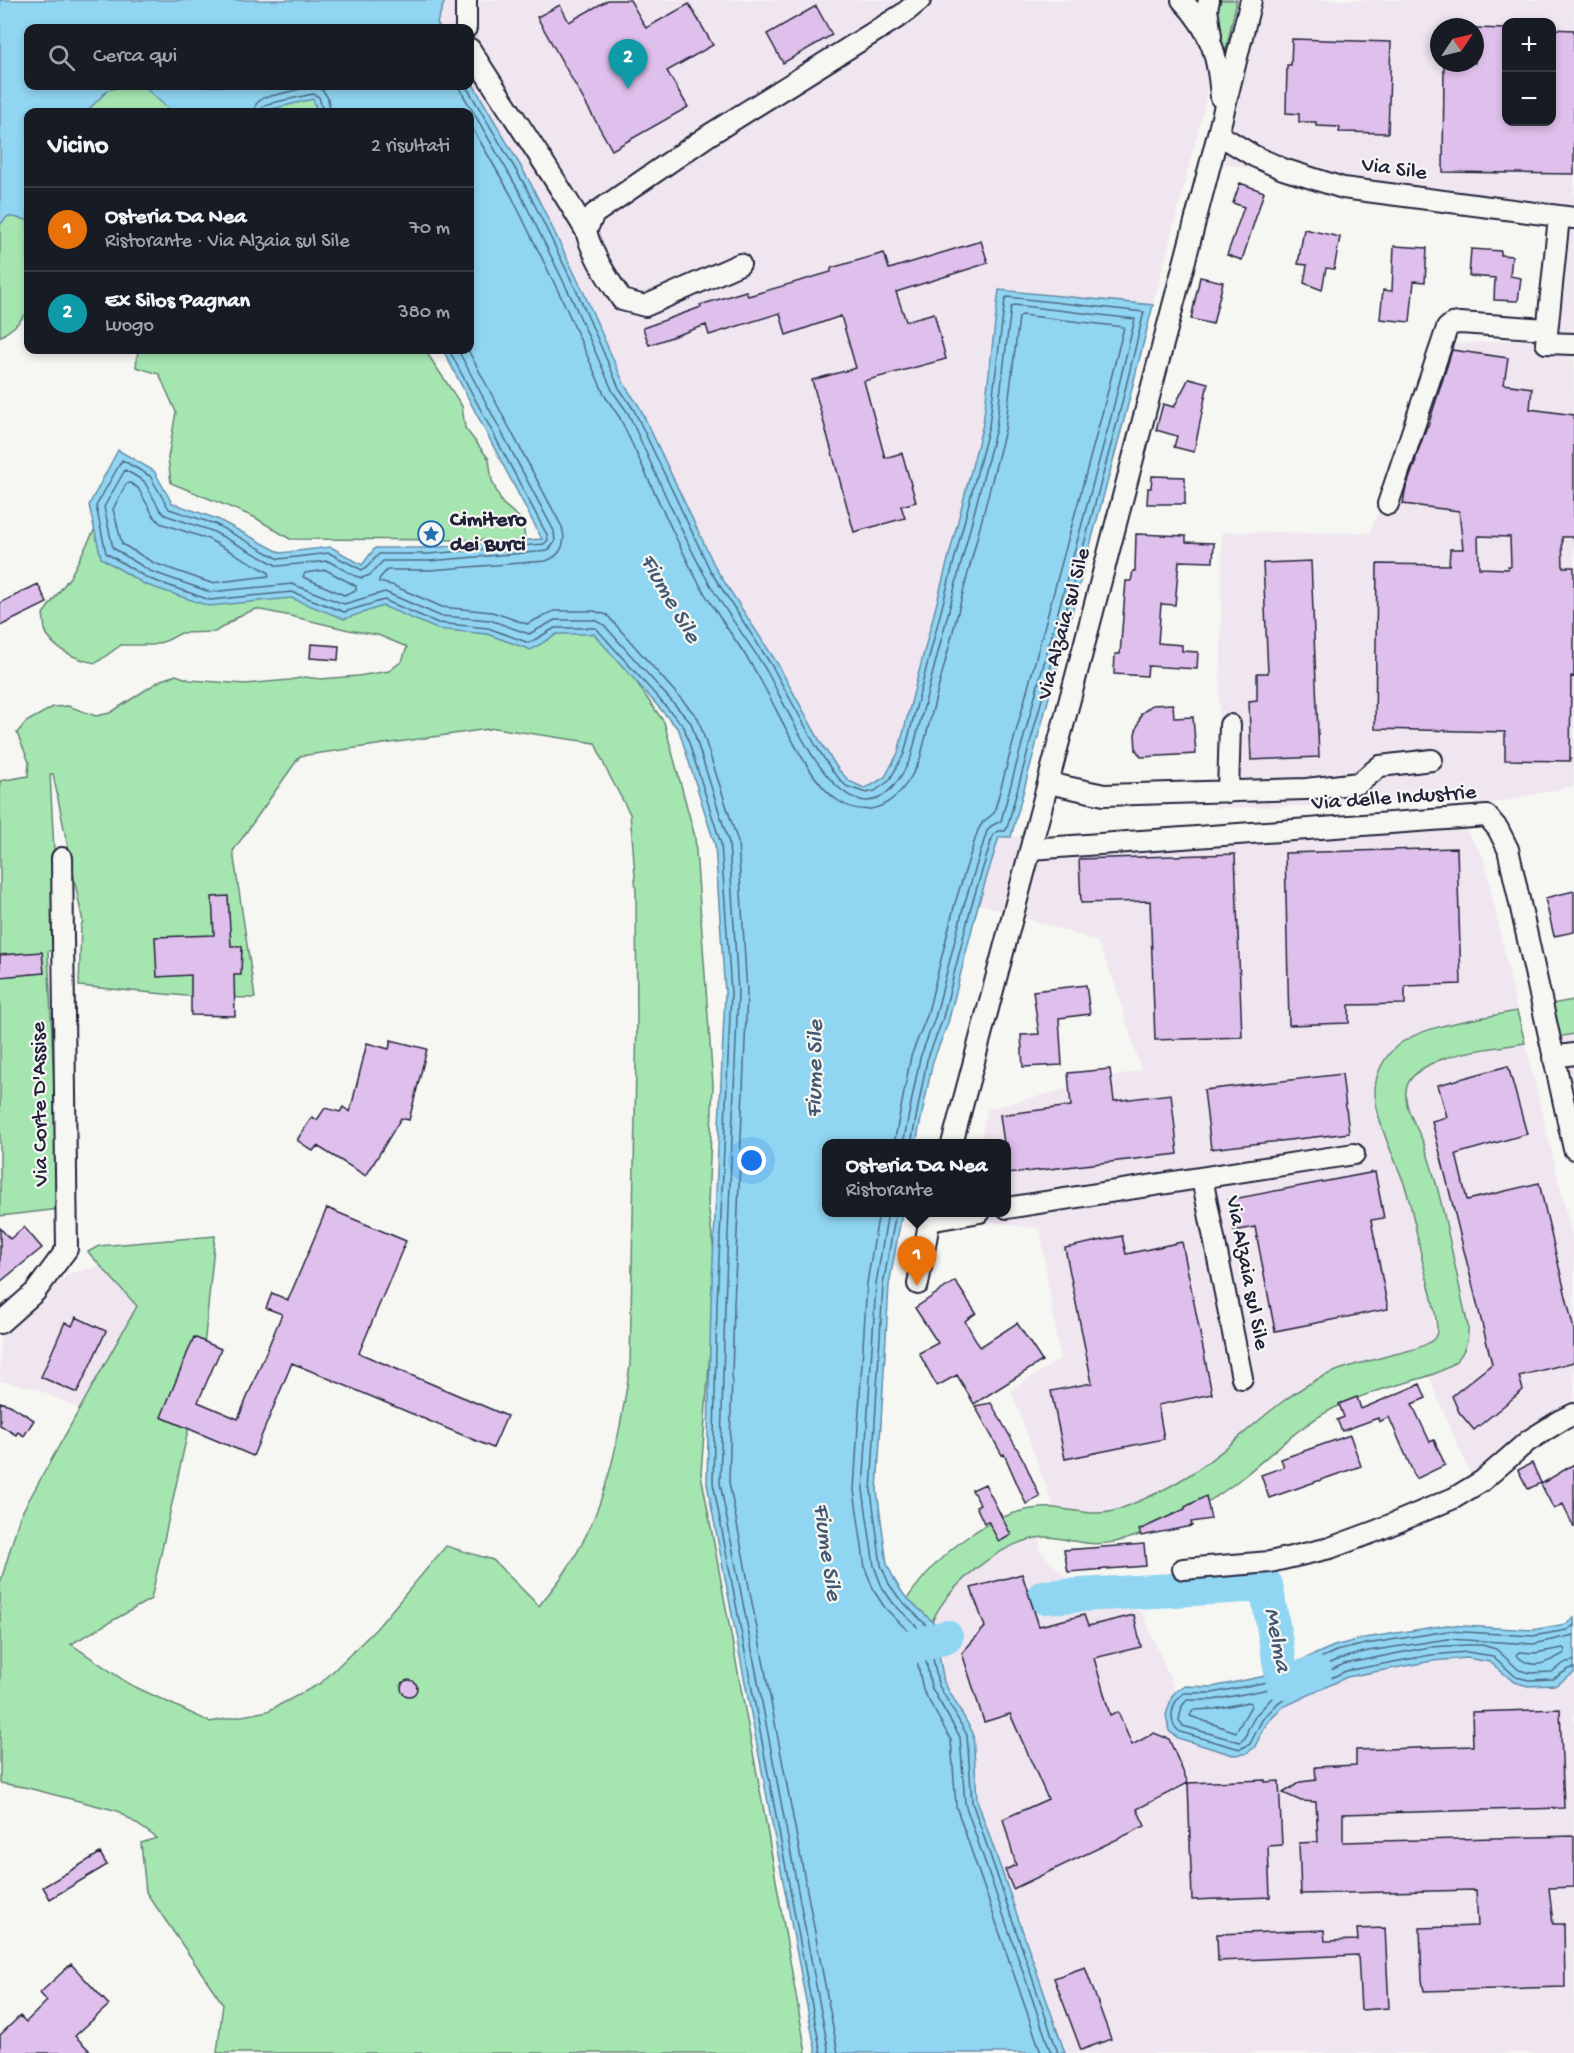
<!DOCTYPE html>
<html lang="it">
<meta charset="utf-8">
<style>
:root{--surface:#171b24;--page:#20242c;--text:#f1f3f6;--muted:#9ea1a6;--line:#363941;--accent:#2563eb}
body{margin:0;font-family:"Gochi Hand",sans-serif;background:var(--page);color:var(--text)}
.controls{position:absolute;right:18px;top:18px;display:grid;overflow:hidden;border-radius:12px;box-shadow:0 3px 9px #0003}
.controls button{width:54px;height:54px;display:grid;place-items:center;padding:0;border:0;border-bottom:2px solid var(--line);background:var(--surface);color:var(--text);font:30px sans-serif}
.compass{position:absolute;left:1430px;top:18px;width:54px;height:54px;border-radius:50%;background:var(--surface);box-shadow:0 3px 9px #0003;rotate:55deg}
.you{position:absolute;left:752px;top:1161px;width:21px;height:21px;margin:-15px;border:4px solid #fff;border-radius:50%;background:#1a73e8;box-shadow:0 0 0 9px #1a73e833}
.badge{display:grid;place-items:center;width:39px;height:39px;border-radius:50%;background:var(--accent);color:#fff;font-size:20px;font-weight:700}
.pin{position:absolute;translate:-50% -50px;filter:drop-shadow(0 2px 3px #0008)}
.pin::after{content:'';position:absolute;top:32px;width:21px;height:18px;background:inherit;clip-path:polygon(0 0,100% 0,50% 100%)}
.popup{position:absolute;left:822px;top:1139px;width:189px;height:78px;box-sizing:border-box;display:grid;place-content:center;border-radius:12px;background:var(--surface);filter:drop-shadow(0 2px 4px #0005);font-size:20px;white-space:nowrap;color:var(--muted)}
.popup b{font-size:22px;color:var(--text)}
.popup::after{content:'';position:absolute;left:50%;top:100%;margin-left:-12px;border:12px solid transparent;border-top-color:var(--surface)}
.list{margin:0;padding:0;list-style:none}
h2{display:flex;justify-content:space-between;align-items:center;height:78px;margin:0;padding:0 24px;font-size:26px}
h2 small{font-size:20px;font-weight:400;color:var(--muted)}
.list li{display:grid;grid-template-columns:39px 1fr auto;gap:18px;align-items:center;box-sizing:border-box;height:84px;padding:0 24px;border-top:2px solid var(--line)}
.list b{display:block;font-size:22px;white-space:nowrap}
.list p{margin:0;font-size:20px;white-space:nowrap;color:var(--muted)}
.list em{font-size:20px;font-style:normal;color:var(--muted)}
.icon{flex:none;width:33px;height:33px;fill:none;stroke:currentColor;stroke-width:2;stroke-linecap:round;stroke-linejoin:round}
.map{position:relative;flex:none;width:1574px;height:2053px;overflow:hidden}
.search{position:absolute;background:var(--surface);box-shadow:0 3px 9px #0003;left:24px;top:24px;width:450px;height:66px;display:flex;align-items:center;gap:15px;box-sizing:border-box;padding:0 21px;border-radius:12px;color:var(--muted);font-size:22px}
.panel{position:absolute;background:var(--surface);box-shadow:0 3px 9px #0003;left:24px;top:108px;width:450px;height:246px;border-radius:12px}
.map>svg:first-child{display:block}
</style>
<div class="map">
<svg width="1574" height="2053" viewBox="0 0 1574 2053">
<rect width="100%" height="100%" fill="#f6f6f2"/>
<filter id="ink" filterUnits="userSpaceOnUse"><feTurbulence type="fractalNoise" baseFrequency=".0167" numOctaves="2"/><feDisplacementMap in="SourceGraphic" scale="12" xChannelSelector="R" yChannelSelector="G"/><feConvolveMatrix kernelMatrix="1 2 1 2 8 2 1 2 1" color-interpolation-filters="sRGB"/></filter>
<g filter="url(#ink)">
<!-- built -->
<path fill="#efe6f0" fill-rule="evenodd" d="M445 0H1218L1206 67 1207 87 1204 109 1153 305 999 291 983 424 928 644 898 753 885 777 872 785 864 788 849 781 838 769 821 743 777 663 716 569 639 406 625 386 583 291 531 184 470 79V28H440L437 23Z
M1247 0H1574V786L1479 806 1470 801 1451 799 1315 806 1215 808 1221 660 1222 532 1370 533 1438 345 1535 339 1567 217 1351 190 1219 162ZM1506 22H1552V122H1506ZM1439 27H1475V63H1439Z
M1450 827 1461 829 1467 832 1484 858 1517 1011 1446 1026 1414 1035 1386 1057 1376 1080V1099L1406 1189 1431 1298 1436 1336 1432 1342 1419 1348 1346 1367 1325 1375 1186 1477 1123 1508 1092 1514 1054 1508 1011 1390 1060 1359 1040 1229 959 1217 960 1213 1007 1212V1144L979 1143 988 1109 1141 1070 1115 984 1097 941 978 903 999 836 1056 839Z
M1574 1034V1123L1553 1038Z
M1525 1043 1574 1244V1422L1521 1463 1476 1487 1434 1390 1430 1376 1444 1370 1468 1326 1435 1183 1424 1145 1406 1100V1094L1408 1084 1412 1077 1430 1064 1449 1057Z
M126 1260 141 1301 88 1413 35 1388 0 1381V1334L68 1274Z
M1040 1538 1039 1550 1081 1592 1142 1612 1175 1691 1169 1702 1165 1718 1170 1732 1178 1738 1233 1755 1245 1754 1258 1742 1260 1734 1267 1723 1283 1707 1347 1677 1432 1661 1467 1658 1490 1662 1514 1682 1528 1686 1556 1685 1574 1673V2053H1065L977 1800 973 1733 944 1682 932 1622 936 1612 952 1590 981 1564 1001 1551Z"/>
<!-- green -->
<path fill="#a5e6b0" stroke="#648476" stroke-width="1.5" d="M1218 0H1237L1225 54 1217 17Z
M94 86H158L179 112H81Z
M250 86H311L334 112H244Z
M28 190V312L14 327 0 337V214Z
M138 350H425L462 406 465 428 489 459 492 481 502 503 522 520 525 538 515 546 482 540 290 539 254 517 171 483 168 458 176 412 159 374 136 367Z
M98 523 130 553 571 597 628 667 644 694 664 722 695 837 713 1085 708 1204 716 1268 701 1474 765 1817 806 2053H217L223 2004 146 1892 141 1843 157 1838 118 1811 24 1787 0 1783V1584L20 1516 137 1306 88 1252 99 1246 215 1236 202 1367 151 1599 71 1644 129 1684 210 1722 268 1711 321 1683 376 1629 446 1546 493 1560 539 1606C548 1594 559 1582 567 1569 607 1509 620 1436 630 1365L637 1019 636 892 633 847 630 814 606 769 595 743 495 728 300 756 233 851 255 998 197 997 79 986 81 926 83 922 53 774H50L59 949 48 951 60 1209 0 1216V781L28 776 29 762 17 733 26 722 53 707 68 706 96 716 110 713 161 680 176 675 190 680 245 684 290 680 305 677 320 679 358 676 389 671 402 661 407 647 378 635 349 630 286 615 256 609 241 615 215 632 181 633 168 640 153 645H121L96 663C78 660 50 649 45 629 44 624 44 619 43 614L70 577Z
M1574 1000V1034L1553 1038 1545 1005Z
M1517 1011 1525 1043C1492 1049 1431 1052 1410 1080 1397 1099 1417 1126 1424 1144 1444 1201 1454 1266 1468 1326 1470 1369 1434 1374 1401 1384 1382 1389 1363 1395 1345 1403 1306 1419 1275 1451 1243 1477 1214 1501 1179 1519 1145 1533 1123 1541 1102 1547 1079 1542 1068 1541 1058 1537 1047 1537 1006 1537 947 1585 932 1622L907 1599C938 1554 994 1505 1053 1508 1079 1510 1098 1519 1125 1507 1145 1499 1167 1489 1186 1477 1232 1449 1268 1406 1316 1380 1340 1367 1369 1361 1395 1354 1407 1351 1420 1349 1430 1342 1435 1339 1437 1335 1437 1330 1436 1307 1428 1284 1423 1263 1417 1237 1413 1211 1405 1186 1395 1158 1375 1121 1375 1091 1375 1074 1384 1057 1397 1046 1423 1024 1484 1018 1517 1011Z"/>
<!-- water -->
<path fill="#90d5f2" stroke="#648da9" stroke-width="1.5" d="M0 0H445L437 23 440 28H28V86H124L108 90 86 112H28V220L8 216 0 225Z
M470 79 531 184 583 291 625 386 639 406 716 569 777 663 821 743 838 769 849 781 864 788 872 785 885 777 898 753 983 424 999 290 1153 305 1124 420 1011 837H999L977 909 948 1023 933 1061 916 1143 827 1144V1212L902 1213 889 1285 877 1491 887 1564 895 1581 904 1595 933 1622 944 1682 973 1733 977 1800 1065 2053H816L707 1484 711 1304 725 993 715 845 679 730 594 634H557L531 650 487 634 437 629 383 606 344 619 291 598 209 606 144 584 101 558 89 505 118 450 154 471 172 503 217 519 281 553 331 547 362 565 375 548H428L542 539 443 350H470V112H317L313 99 260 112H172L143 86H470Z
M1574 1618V1673L1556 1685 1528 1686 1514 1682 1490 1662 1467 1658 1432 1661 1347 1677 1283 1707 1267 1723 1254 1748 1245 1754 1233 1755 1178 1738 1169 1731 1166 1715 1172 1696 1176 1691 1185 1686 1212 1687 1265 1676 1334 1646 1365 1638 1447 1625 1532 1630 1566 1624Z"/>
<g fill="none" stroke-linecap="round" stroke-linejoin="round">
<!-- shore -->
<path stroke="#4e6a84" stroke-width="1.5" d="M458 86 519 191 571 297 613 392 628 413C653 467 676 522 704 574 722 608 746 637 766 670 786 705 820 790 860 800 885 807 903 775 911 757L996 428 1011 307 1014 305 1135 319 1111 417 1001 821 991 826 987 831 964 905 935 1018 920 1058 903 1144
M466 86 526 187 578 294 619 388 634 410 711 572 772 666 816 746 833 772 846 786 866 793 875 791 889 781 904 754 989 426 1005 299 1007 297 1144 312 1118 419 1007 828 1005 831H998L993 835 971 907 942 1021 927 1060 911 1144
M255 112 256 104 263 98 313 86C326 89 330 100 330 112
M262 112 263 107 267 104 313 94 319 97 323 112
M470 124 511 195 563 301 605 396 620 418C645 471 669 526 696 578 713 611 738 641 757 674 776 706 807 780 837 800 876 826 905 794 920 759L1005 430 1019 317 1022 315 1124 327 1102 414 994 813 983 822 978 830 955 903 927 1016 911 1056 894 1144
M449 350 547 535 548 540 544 544 429 554H379L366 568 362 570 329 553 279 559 215 524 169 509 150 476 122 460 96 506 106 553 147 578 210 600 292 592 344 612 384 600 438 623 488 628 529 643 555 628H596L684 727 721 844 731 993 717 1304 713 1483 821 2053
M458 350 554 531 555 542 548 551 429 561H383L370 575 362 578 355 576 328 561 278 566 212 531 165 515 160 510 144 481 125 470 104 507 113 548 150 571 210 592 292 584 344 604 385 592 440 616 490 620 529 634 555 620H595L604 625 691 723 729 843 738 993 725 1305 720 1483 829 2053
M468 350 562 527C567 543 561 556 546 561L430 570H387L379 579V582L392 585 442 607 492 612 527 624 554 611H594L607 615 698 718 738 842 747 993 734 1305 729 1482 838 2053
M130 483 138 488 153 515 160 523 208 539 268 572 269 576 211 583 154 563 122 544 113 509 126 484Z
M326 570 356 586V590L344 595 303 577 305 573Z
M879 1212 867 1283 854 1490 865 1568 874 1591 885 1608 912 1635 923 1690 951 1740 956 1806 1041 2053
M888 1212 876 1284 863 1490 874 1566 882 1587 893 1603 920 1630 931 1687 960 1737 965 1804 1051 2053
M896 1212 883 1285 871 1491 881 1565 889 1584 899 1598 927 1626 938 1684 967 1735 972 1802 1058 2053
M1574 1625 1567 1630 1533 1636 1448 1631 1366 1644 1336 1651 1267 1682 1212 1693H1184C1171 1701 1167 1723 1180 1732L1240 1749 1250 1744 1262 1720 1279 1702 1346 1671 1431 1655 1467 1652 1493 1656 1516 1677 1529 1680 1553 1679 1569 1669 1574 1668
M1574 1635 1533 1644 1448 1639 1368 1651 1339 1659 1269 1689 1213 1700H1187L1182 1706 1179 1720 1183 1726 1240 1742 1245 1738 1248 1729 1256 1715 1274 1696 1344 1664 1429 1647 1467 1645H1482L1496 1649 1519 1670 1530 1673 1551 1672 1566 1662 1574 1661
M1563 1648 1565 1650V1653C1548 1662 1533 1672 1516 1655L1519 1652 1535 1653Z
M1248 1702 1251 1703V1706L1236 1732 1190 1716 1193 1710 1215 1709Z"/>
<!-- river -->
<path stroke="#90d5f2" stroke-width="34" d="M1043 1597 1266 1585 1283 1683 1315 1673
M891 1653 946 1637"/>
</g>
<!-- building -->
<path fill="#dfbfeb" stroke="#22223b" stroke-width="1.5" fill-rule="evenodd" d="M608 0H630L646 28 689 4 713 45 667 71 688 107 612 150 537 17 560 5 569 22Z
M816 6 832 35 783 63 767 34Z
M1475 28 1506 29V122H1551V29L1574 30V174L1443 172 1444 63H1475Z
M1292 39 1391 42 1388 133 1339 132 1340 127 1316 126V122H1299V114L1286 113 1287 65H1291Z
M1240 183 1264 192 1242 260 1227 255 1244 207 1233 203Z
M1304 229 1340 237 1334 269 1326 268 1322 290 1304 283 1307 265 1298 264Z
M981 241 988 263 896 292 906 321 934 313 946 359 864 381 885 458 902 453 916 502 901 506 905 518 854 532 812 380 856 368 841 316 786 335 780 313 709 335 706 325 649 345 643 328 701 307 700 305 746 291 748 296 831 272V268L884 253 889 269Z
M1394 246 1427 248 1425 282 1414 281 1410 322 1380 319 1383 290 1392 291Z
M1471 249 1501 251V255L1512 256 1510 276 1521 278 1518 301 1494 300 1495 278 1469 276Z
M1200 277 1223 282 1213 324 1191 319Z
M1452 350 1508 358 1504 384 1532 388 1530 409 1574 415V537H1562L1563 567H1574V677L1571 676 1570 761 1505 760V732L1375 729 1377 564 1449 565 1450 549H1463L1459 511 1403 504 1405 491 1414 465 1415 466 1416 457 1427 426H1428ZM1478 536 1510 537 1511 566H1508V569L1479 568Z
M1189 378 1208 383 1194 452 1174 447 1177 436 1156 430 1163 404 1174 407Z
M1152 476 1185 477V504H1147L1148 488H1151Z
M1136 534 1186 536V542L1214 543 1213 562 1179 561 1175 605 1161 604 1158 643 1182 645V651L1198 652 1197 669 1148 666 1147 676 1114 674 1115 654H1120L1126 581H1131L1133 571H1135Z
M1311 561 1319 757 1251 760 1249 701 1257 700V673H1268L1263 563Z
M38 584 47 603 0 626V603Z
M311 644 339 646 338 660 310 658Z
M1173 704 1174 718 1193 717 1196 754 1141 757 1136 750 1135 734 1141 714 1152 705Z
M1457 848 1461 984 1405 986V1004L1349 1005V1023L1289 1025 1285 853Z
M1235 854 1242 1037 1155 1040 1150 901 1081 903 1079 859Z
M1574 891V932L1554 936 1545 898Z
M228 896 231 946H242L241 975H234L235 1016 191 1015V975L157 977 155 937 214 935 212 897Z
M42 952 44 973 0 977V955Z
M1086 985 1090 1014 1059 1018 1062 1065 1023 1067 1021 1035 1039 1034 1033 991Z
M391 1040 427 1049 409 1120 401 1118 366 1176 317 1146 313 1151 297 1140 312 1117 317 1120 325 1108 340 1112 343 1107 350 1112 367 1043 389 1049Z
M1508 1066 1527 1134 1456 1154 1467 1200 1539 1183 1574 1330V1362L1519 1376 1523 1390 1474 1430 1459 1412 1452 1396 1492 1364 1432 1121 1447 1117 1438 1085Z
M1110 1069 1114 1101 1171 1094 1178 1154 1007 1174V1143H1004L1000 1115 1071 1106 1068 1073Z
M1342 1074 1349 1133 1211 1149 1204 1090Z
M1375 1172 1384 1218 1371 1220 1388 1309 1275 1331 1255 1227 1234 1231 1228 1200Z
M327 1208 406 1241 359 1353 507 1416 493 1448 292 1363 253 1456 161 1417 194 1337 221 1349 198 1402 238 1419 282 1314 266 1308 272 1293 288 1300Z
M24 1227 42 1248 0 1282V1228L10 1239Z
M1122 1236 1126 1254 1182 1242 1212 1394 1158 1405 1164 1439 1065 1459 1051 1391 1092 1383 1065 1248Z
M955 1281 976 1313 965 1321 980 1347 1017 1323 1042 1361 974 1404 957 1375 937 1386 919 1353 938 1343 915 1308Z
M76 1317 106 1331 77 1393 41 1377 65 1322 72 1326Z
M1420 1384 1426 1398 1412 1404 1430 1442 1434 1440 1445 1465 1416 1479 1389 1417 1379 1422 1378 1418 1342 1431 1337 1420 1344 1417 1339 1404 1357 1397 1361 1409Z
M0 1402 10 1405 34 1420 24 1436 18 1432 16 1435 0 1425Z
M991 1403 1024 1461 1040 1497 1026 1504 1004 1454 1002 1455 975 1406Z
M1350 1435 1361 1466 1269 1498 1261 1475 1284 1467 1281 1459Z
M1532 1463 1541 1483 1528 1489 1518 1470Z
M1574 1464V1528L1563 1504 1554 1509 1541 1484Z
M985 1484 1011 1535 999 1542 988 1521 984 1523 976 1506 980 1504 972 1490Z
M1206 1496 1211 1519 1191 1522 1192 1526 1141 1536 1139 1530 1185 1509V1507Z
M1144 1544 1146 1566 1068 1572 1064 1550Z
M1022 1574 1039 1626 1084 1615 1088 1626 1134 1615 1141 1647 1094 1658 1110 1715 1118 1712 1132 1745 1154 1733 1169 1739 1188 1783 1137 1809 1145 1826 1013 1889 1005 1870 1016 1865 1003 1819 1048 1799 1010 1714 984 1722 962 1653 985 1627 971 1588Z
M401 1688a8 8 0 1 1 16 0a8 8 0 1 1-16 0Z
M1560 1709 1564 1808 1343 1814V1842L1574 1836V1887L1549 1888 1553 1924H1564L1565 1987 1424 1991 1422 1980 1420 1928 1478 1926 1476 1890 1301 1894 1299 1843 1318 1842 1316 1802 1301 1801 1283 1793 1300 1782 1316 1780 1315 1767 1356 1765V1750L1473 1746 1472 1712Z
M1265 1780V1782L1279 1781 1282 1845 1268 1846 1270 1897 1192 1900 1188 1783Z
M100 1853 107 1865 50 1899 43 1887Z
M1385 1928 1389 2008 1361 2010 1358 1955 1218 1961 1217 1934 1324 1930 1325 1941 1358 1940 1357 1929Z
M71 1964 109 2005 75 2036 92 2053H0V2035L20 2016 26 2022 47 2001 40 1993Z
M1085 1967 1111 2039 1081 2050 1054 1978Z"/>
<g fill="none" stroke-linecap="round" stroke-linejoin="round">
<!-- minor casing -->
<g stroke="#22223b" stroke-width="24">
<path id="minor" d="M466 0V28
M1182 0C1212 32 1218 56 1221 98
M1209 0 1207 9 1211 36
M470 49C508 110 550 169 586 231
M1218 134 1254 156 1283 169 1343 188 1574 218
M1559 217 1546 343 1574 344
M740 264 645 306 622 300C608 278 593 257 586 231L594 214 709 135 903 14 920 0
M1388 504 1447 328 1452 324 1460 323 1547 329
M1048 783 1104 795 1306 789 1359 783 1380 766 1432 760
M1228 792 1230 725
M1031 849 1487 816 1498 829 1508 849 1574 1149
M1553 1057 1574 1054
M952 1144 1048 783 1218 134 1251 0
M1202 1178 1242 1378
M1007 1208 1354 1154
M929 1221 980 1212
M918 1284 931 1212
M0 1323 35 1292 67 1249 62 858
M1183 1569 1270 1562 1330 1548 1376 1531 1454 1498 1482 1481 1528 1441 1560 1421 1574 1414"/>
</g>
<!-- minor -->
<use href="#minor" stroke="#f6f6f2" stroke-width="20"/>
</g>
</g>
<!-- icons -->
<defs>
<g id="sight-ring" transform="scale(1.35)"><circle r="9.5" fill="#f6f6f2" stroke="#1f6fb2" stroke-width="1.5"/><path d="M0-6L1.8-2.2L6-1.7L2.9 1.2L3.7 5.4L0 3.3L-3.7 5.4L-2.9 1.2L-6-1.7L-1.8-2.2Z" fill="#1f6fb2"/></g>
</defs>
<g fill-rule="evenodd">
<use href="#sight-ring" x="431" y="534"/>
</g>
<g text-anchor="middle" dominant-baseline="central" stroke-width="4.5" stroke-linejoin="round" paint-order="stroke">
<!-- street labels -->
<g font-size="22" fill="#22223b" stroke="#f6f6f2">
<text transform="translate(1394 170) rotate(8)">Via Sile</text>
<text transform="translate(1065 624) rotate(-75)">Via Alzaia sul Sile</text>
<text transform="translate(1394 799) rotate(-4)">Via delle Industrie</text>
<text transform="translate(41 1104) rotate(-91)">Via Corte D'Assise</text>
<text transform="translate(1246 1273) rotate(79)">Via Alzaia sul Sile</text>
</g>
<!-- poi labels -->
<g font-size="22" font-weight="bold" fill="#22223b" stroke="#f6f6f2" text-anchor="start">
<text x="450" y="521">Cimitero<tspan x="450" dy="25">dei Burci</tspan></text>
</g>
<!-- water labels -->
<g font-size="24" font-style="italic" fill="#435872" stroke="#f6f6f2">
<text transform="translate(669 599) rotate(60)">Fiume Sile</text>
<text transform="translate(816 1069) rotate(-89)">Fiume Sile</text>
<text transform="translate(826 1552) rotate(82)">Fiume Sile</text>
<text transform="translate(1276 1640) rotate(79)">Melma</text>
</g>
</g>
</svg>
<div class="controls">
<button>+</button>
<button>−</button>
</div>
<svg class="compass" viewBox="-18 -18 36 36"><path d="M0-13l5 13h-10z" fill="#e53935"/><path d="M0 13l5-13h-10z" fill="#9ea1a6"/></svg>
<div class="you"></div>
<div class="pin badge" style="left:917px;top:1286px;background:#e8710a">1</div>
<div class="popup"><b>Osteria Da Nea</b>Ristorante</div>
<div class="pin badge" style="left:628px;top:89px;background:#0f9aa8">2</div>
<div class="search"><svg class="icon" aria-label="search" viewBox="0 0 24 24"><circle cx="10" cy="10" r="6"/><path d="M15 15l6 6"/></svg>Cerca qui</div>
<section class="panel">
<h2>Vicino<small>2 risultati</small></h2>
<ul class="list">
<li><span class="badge" style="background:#e8710a">1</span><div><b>Osteria Da Nea</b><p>Ristorante · Via Alzaia sul Sile</p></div><em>70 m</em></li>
<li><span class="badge" style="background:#0f9aa8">2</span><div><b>Ex Silos Pagnan</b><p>Luogo</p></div><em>380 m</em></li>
</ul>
</section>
</div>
